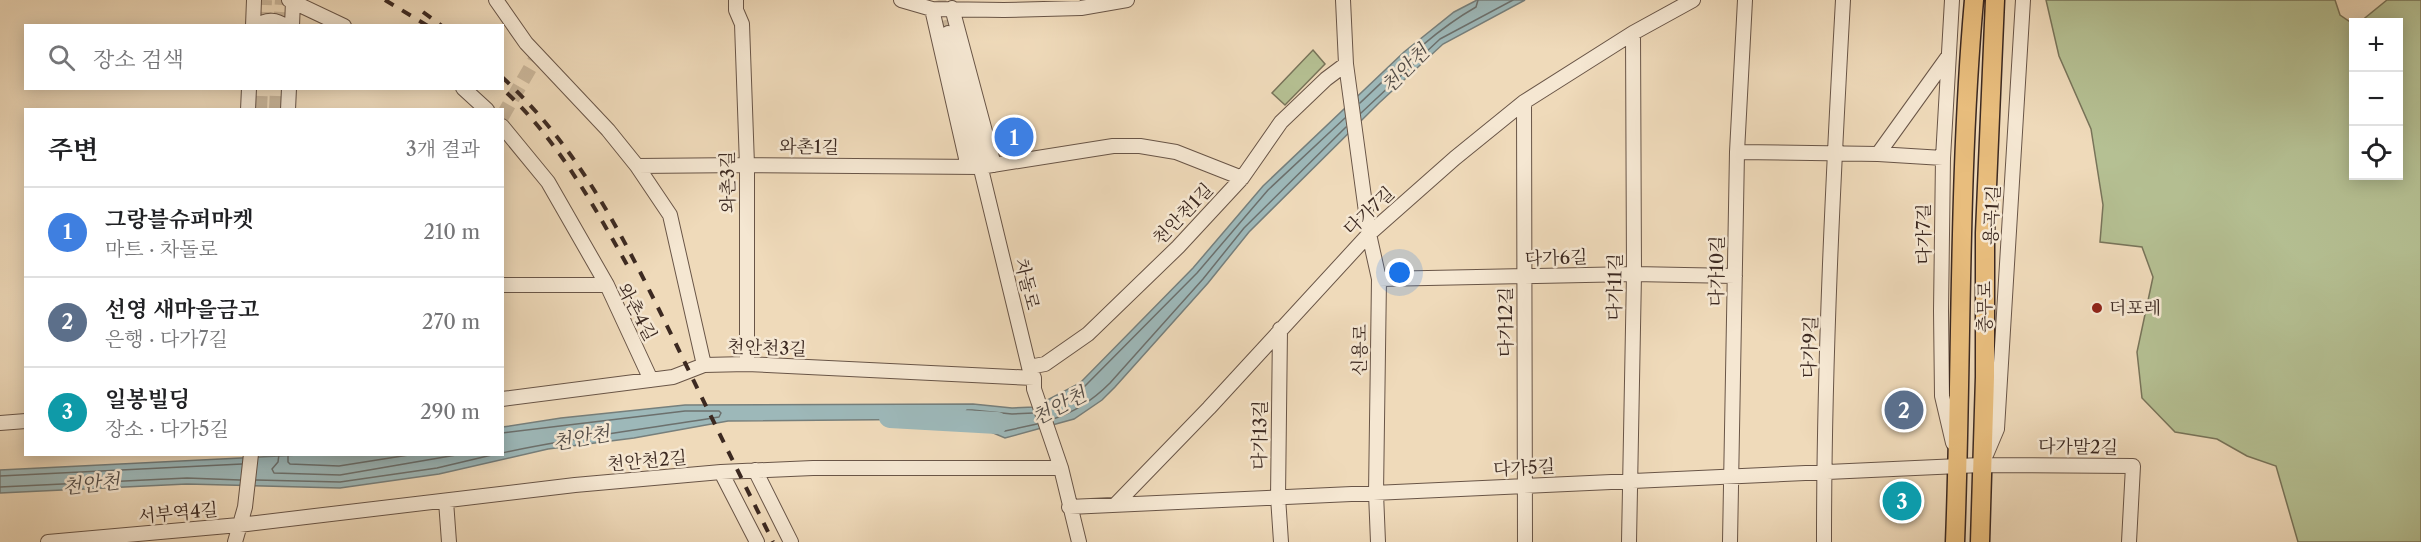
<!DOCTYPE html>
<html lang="ko">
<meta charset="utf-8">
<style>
:root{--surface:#fff;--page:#f2f2f2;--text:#202124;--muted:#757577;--line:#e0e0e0;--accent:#8f2418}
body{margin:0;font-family:"Libre Caslon Text","Noto Serif KR",serif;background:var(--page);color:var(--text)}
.controls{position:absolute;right:18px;top:18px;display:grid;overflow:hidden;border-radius:0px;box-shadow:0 3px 15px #0003}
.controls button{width:54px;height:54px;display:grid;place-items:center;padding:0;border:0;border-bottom:2px solid var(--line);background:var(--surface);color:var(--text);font:30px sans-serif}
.you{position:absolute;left:1400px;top:273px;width:21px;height:21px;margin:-15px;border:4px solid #fff;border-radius:50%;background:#1a73e8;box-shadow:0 0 0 9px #1a73e833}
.badge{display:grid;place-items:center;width:39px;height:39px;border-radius:50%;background:var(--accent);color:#fff;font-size:20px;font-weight:700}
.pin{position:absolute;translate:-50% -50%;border:3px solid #fff;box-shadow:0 2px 6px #0006}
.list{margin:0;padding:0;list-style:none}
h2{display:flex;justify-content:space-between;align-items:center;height:78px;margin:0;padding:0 24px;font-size:26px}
h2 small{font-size:20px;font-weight:400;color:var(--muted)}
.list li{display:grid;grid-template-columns:39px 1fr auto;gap:18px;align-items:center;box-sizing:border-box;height:90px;padding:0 24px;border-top:2px solid var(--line)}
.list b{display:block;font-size:22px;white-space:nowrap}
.list p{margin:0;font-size:20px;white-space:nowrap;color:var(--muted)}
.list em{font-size:20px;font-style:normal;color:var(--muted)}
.icon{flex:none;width:33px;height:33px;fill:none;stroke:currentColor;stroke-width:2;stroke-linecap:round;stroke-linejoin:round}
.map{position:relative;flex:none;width:2421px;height:542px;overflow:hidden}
.search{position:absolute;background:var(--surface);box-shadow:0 3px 15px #0003;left:24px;top:24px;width:480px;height:66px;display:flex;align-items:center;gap:15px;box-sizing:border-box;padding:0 21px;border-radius:0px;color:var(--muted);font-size:22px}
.panel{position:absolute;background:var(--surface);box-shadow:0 3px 15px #0003;left:24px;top:108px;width:480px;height:348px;border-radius:0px}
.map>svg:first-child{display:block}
</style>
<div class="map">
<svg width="2421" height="542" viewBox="0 0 2421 542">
<rect width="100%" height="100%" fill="#efdaba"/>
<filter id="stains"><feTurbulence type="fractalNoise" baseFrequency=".00333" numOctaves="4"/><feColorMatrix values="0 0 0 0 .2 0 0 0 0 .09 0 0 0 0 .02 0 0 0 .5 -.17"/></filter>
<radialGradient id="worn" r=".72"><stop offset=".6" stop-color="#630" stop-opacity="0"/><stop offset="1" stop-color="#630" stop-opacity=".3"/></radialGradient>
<!-- green -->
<path fill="#b5c093" stroke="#78745a" stroke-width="1.5" d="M2046 0H2335L2340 15 2353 24 2354 176H2398V22H2360L2387 0H2421V542H2298L2276 466 2247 456 2217 439 2175 432 2142 398 2137 352 2153 277 2142 247 2100 242 2103 205 2091 129 2059 56Z
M1313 50 1325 64 1285 105 1272 93Z"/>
<!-- water -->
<path fill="#9db8b9" stroke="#767f7c" stroke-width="1.5" d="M1477 0H1525L1443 44 1379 103 1249 232 1208 283 1115 387 1102 400 1074 419 1005 438 960 419 728 421 634 438 548 449 439 474 340 488 187 484 0 493V470L319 454H502L503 427 561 418 685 405 973 404 1012 408 1034 407 1080 383 1193 268 1263 186 1404 52 1454 12Z"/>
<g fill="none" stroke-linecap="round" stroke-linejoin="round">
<!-- shore -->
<path stroke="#6c706d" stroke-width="1.5" d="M1360 103C1396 69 1432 32 1476 7L1478 0
M1361 113 1440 39 1513 0
M1049 406 1084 387 1197 273 1268 190 1345 118
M1034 413 1012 414 972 410H967L965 413 967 415 1005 431 1037 424
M1053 419C1075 412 1093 400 1110 383L1203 279 1244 228 1346 127
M502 433 685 411H719L721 413 719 417C647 429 574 437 502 453
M279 454 278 462 272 469 274 473 340 475 462 454
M288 454V462L290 464 339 466 415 454
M0 476 242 464
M256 480 340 482 437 468 496 454
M0 487 187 478 240 480"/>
<!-- river -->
<path stroke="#9db8b9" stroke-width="22" d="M890 417 997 423"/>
<!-- minor-tunnel -->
<path stroke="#cbb79b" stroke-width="14" stroke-dasharray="14 7" stroke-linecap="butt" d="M939 0 948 33
M264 26 265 0
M280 26 282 0
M260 110 261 88
M276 110 277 88
M502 117 537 56"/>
<!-- minor casing -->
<g stroke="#695547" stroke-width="16">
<path id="minor" d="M289 0 344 26
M496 0 526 43 608 130 637 166 670 215 704 365
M736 0V10L742 24 747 165V364
M901 0 932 9 1004 10 1081 8 1127 0
M1343 0 1346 64 1369 234 1379 279 1376 493 1378 542
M1952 0 1943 158 1941 311 1942 396 1953 443
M952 8 994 165
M932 9 968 167
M253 26 254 0
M259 26C266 18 277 20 285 26
M292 26 293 1
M948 33 1029 367 1034 378V389L1061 468 1079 542
M463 88 487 110
M1524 102 1525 542
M248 110 249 88
M288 110 289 88
M502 126 548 182 607 285
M1737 152 1878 154 1943 158
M1878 154 1947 58
M637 166 747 165 980 167 1113 146H1140L1176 152 1242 178
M1379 279 1634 274 1735 276
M502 285H607L651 380
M1280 329 1278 497 1281 542
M1029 367 1045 364 1088 334 1178 247 1242 178 1281 122 1326 79 1346 64
M502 399 673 377 704 365 747 364 1034 378
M0 423 26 421
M1986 455 1997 429 2023 0
M755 470 791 542
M721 472 757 542
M446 501 449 542
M1116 504 1209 408 1369 234 1455 158 1524 102 1633 33 1693 0
M1069 507 1981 465 2133 466 2129 542
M48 542 239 525 575 485 721 472 813 468H1061
M235 542 245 507 251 454
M1629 542 1634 274 1633 33
M1730 542 1737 152 1745 0
M1824 542C1824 361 1833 180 1843 0"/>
</g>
<!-- major casing -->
<g stroke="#3c2921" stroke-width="21">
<path id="major" d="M1955 542C1962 361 1958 180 1974 0
M1980 542 1985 377V233L1995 0"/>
</g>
<!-- minor -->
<use href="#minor" stroke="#f5e7d2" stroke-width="14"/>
<!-- major -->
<use href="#major" stroke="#e8bd7d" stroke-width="18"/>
<!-- rail -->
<path stroke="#3c2921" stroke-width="4" stroke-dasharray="10 10" stroke-linecap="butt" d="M385 0 428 26
M423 12 442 26
M502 77C584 153 626 243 675 342 707 409 740 475 773 542
M507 93C560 143 595 208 631 272"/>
</g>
<!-- markers -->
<circle fill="#8f2418" stroke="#f5e7d2" stroke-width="2" cx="2097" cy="308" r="6"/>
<g text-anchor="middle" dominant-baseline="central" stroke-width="5" stroke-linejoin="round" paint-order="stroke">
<!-- street labels -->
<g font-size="18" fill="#3c2921" stroke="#f5e7d2">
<text transform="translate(809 147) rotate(1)">와촌1길</text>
<text transform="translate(728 182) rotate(-91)">와촌3길</text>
<text transform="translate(1369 211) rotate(-43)">다가7길</text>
<text transform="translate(1183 214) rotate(-46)">천안천1길</text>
<text transform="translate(1992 215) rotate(-87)">용곡1길</text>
<text transform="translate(1924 234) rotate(-90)">다가7길</text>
<text transform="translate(1556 258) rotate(-2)">다가6길</text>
<text transform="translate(1717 271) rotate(-89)">다가10길</text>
<text transform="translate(1027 284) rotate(76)">차돌로</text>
<text transform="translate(1615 287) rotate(-89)">다가11길</text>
<text transform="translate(1985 307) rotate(-90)">충무로</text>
<text transform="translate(637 312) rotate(62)">와촌4길</text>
<text transform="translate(1506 322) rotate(-90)">다가12길</text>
<text transform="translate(1810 347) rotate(-88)">다가9길</text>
<text transform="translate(767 348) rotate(2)">천안천3길</text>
<text transform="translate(1360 350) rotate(-89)">신용로</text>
<text transform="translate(1260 435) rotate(-89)">다가13길</text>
<text transform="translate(2078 447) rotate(1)">다가말2길</text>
<text transform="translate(647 461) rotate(-5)">천안천2길</text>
<text transform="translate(1524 468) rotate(-3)">다가5길</text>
<text transform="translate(178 513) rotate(-5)">서부역4길</text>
</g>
<!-- poi labels -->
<g font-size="18" fill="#3c2921" stroke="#f5e7d2" text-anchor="start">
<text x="2109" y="308">더포레</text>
</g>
<!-- water labels -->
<g font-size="20" font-style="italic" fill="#544d47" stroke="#f5e7d2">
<text transform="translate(1405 69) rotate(-45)">천안천</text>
<text transform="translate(1059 406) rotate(-27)">천안천</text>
<text transform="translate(581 438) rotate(-10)">천안천</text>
<text transform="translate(91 484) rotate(-6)">천안천</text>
</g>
</g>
<rect width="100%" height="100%" filter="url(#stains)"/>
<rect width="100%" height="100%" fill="url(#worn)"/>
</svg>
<div class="controls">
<button>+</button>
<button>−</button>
<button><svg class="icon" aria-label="locate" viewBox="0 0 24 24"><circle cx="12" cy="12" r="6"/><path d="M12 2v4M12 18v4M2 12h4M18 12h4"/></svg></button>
</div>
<div class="you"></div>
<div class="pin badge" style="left:1014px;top:137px;background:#3f7fe0">1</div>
<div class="pin badge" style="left:1904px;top:410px;background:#5c6f8a">2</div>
<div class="pin badge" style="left:1902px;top:501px;background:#0f9aa8">3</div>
<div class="search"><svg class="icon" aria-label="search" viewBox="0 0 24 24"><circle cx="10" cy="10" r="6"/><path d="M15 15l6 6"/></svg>장소 검색</div>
<section class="panel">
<h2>주변<small>3개 결과</small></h2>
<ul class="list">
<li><span class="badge" style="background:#3f7fe0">1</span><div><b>그랑블슈퍼마켓</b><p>마트 · 차돌로</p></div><em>210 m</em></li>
<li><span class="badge" style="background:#5c6f8a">2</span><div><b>선영 새마을금고</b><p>은행 · 다가7길</p></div><em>270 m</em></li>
<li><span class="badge" style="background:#0f9aa8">3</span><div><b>일봉빌딩</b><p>장소 · 다가5길</p></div><em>290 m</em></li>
</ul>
</section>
</div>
